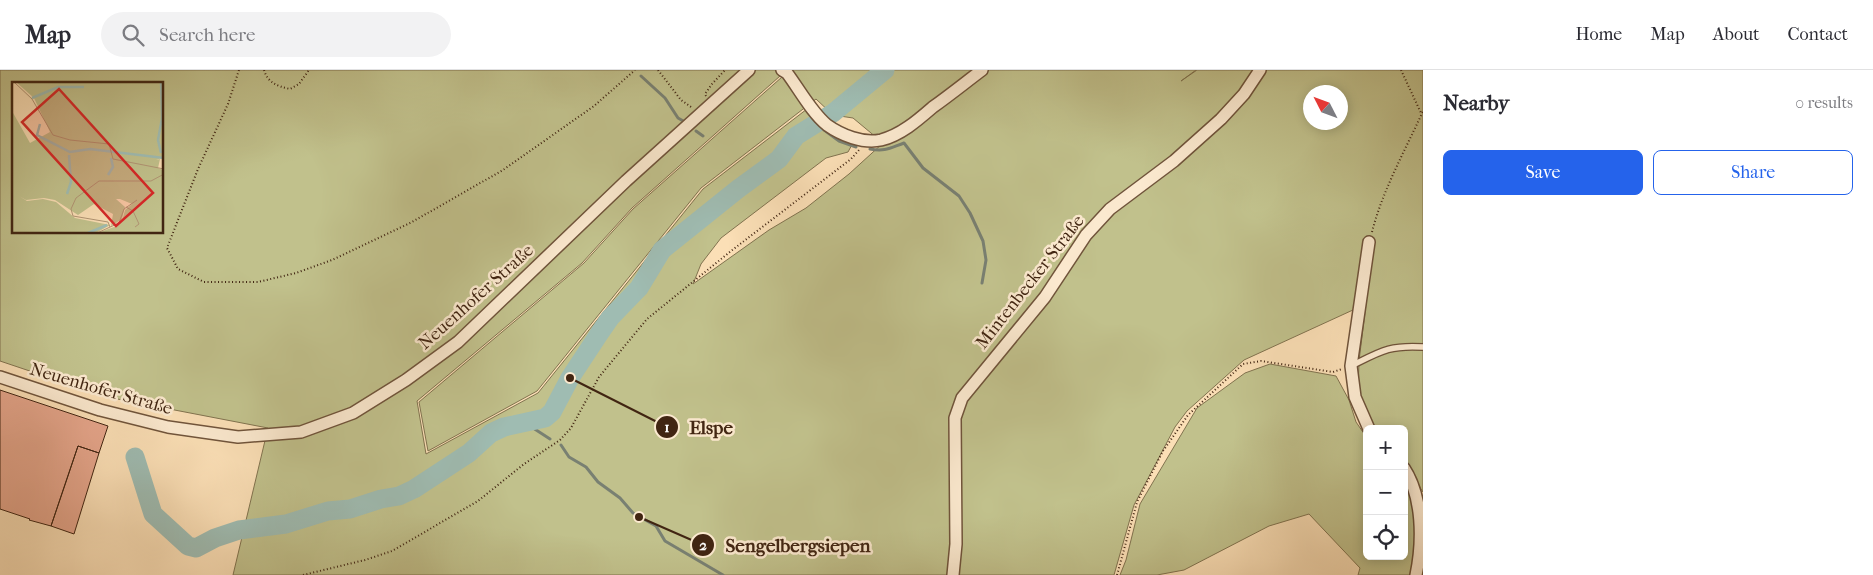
<!DOCTYPE html>
<meta charset="utf-8">
<style>
:root{--surface:#fff;--page:#f2f2f3;--text:#2b2b33;--muted:#7c7c81;--line:#e1e1e2;--accent:#2563eb}
body{margin:0;font-family:"IM FELL French Canon",serif;background:var(--page);color:var(--text)}
.controls{position:absolute;right:15px;bottom:15px;display:grid;overflow:hidden;border-radius:8px;box-shadow:0 2px 12px #0003}
.controls button{width:45px;height:45px;display:grid;place-items:center;padding:0;border:0;border-bottom:1px solid var(--line);background:var(--surface);color:var(--text);font:25px sans-serif}
.compass{position:absolute;left:1303px;top:15px;width:45px;height:45px;border-radius:50%;background:var(--surface);box-shadow:0 2px 12px #0003;rotate:312deg}
.list{margin:0;padding:0;list-style:none}
h2{display:flex;justify-content:space-between;align-items:center;height:65px;margin:0;padding:0 20px;font-size:21px}
h2 small{font-size:16px;font-weight:400;color:var(--muted)}
.actions{display:flex;gap:10px;padding:15px 20px}
.actions a{flex:1;padding:11px 0;border:1px solid var(--accent);border-radius:8px;text-align:center;font-size:18px;color:var(--accent)}
.actions .main{background:var(--accent);color:#fff}
.icon{flex:none;width:28px;height:28px;fill:none;stroke:currentColor;stroke-width:2;stroke-linecap:round;stroke-linejoin:round}
.map{position:relative;flex:none;width:1423px;height:505px;overflow:hidden}
header{display:flex;align-items:center;gap:30px;box-sizing:border-box;height:70px;padding:0 25px;background:var(--surface);border-bottom:1px solid var(--line)}
header strong{font-size:24px}
nav{display:flex;gap:28px;margin-inline-start:auto;font-size:18px}
.search{width:350px;height:45px;background:var(--page);display:flex;align-items:center;gap:12px;box-sizing:border-box;padding:0 18px;border-radius:28px;color:var(--muted);font-size:19px}
main{display:flex}
aside{flex:1;background:var(--surface)}
.map>svg:first-child{display:block}
</style>
<header>
<strong>Map</strong>
<div class="search"><svg class="icon" aria-label="search" viewBox="0 0 24 24"><circle cx="10" cy="10" r="6"/><path d="M15 15l6 6"/></svg>Search here</div>
<nav><a>Home</a><a>Map</a><a>About</a><a>Contact</a></nav>
</header>
<main>
<div class="map">
<svg width="1423" height="505" viewBox="0 0 1423 505">
<rect width="100%" height="100%" fill="#fbdfb6"/>
<filter id="stains"><feTurbulence type="fractalNoise" baseFrequency=".004" numOctaves="4"/><feColorMatrix values="0 0 0 0 .2 0 0 0 0 .09 0 0 0 0 .02 0 0 0 .5 -.17"/></filter>
<radialGradient id="worn" r=".72"><stop offset=".6" stop-color="#630" stop-opacity="0"/><stop offset="1" stop-color="#630" stop-opacity=".3"/></radialGradient>
<!-- green -->
<path fill="#c1c18c" stroke="#81734f" fill-rule="evenodd" d="M0 0H779L780 6 632 138 582 193 417 331 426 384 538 323 703 119 807 39 854 71 848 82 826 88 721 168 701 194 693 214 769 160 806 138 849 104 883 73 853 48 833 45 816 29 701 118 537 321 428 381 419 332 584 193 633 139 782 7V0H1196L1181 11 1197 0H1423V422L1404 394V359H1373L1358 326 1359 291 1366 234 1244 290 1187 341 1175 357 1134 435 1114 505H233L268 358 107 327 0 291ZM14 14H162V162H14ZM1310 22H1340V52H1310Z
M1270 294 1336 306 1349 330 1356 352 1367 368V486H1404V410C1423 435 1415 476 1411 505H1358L1360 498 1309 444 1269 456 1184 500 1157 505H1120L1126 490 1140 434 1197 338 1245 303Z"/>
<g fill="none" stroke-linecap="round" stroke-linejoin="round">
<!-- stream -->
<path stroke="#798072" stroke-width="3" d="M641 6 665 28 678 48 685 52
M816 54 839 71 856 77
M696 61 703 66
M870 79C885 82 890 78 904 73L923 98 959 126 970 143 983 171 986 190 982 213
M521 353 530 356 550 369
M561 375 569 387 586 397 598 412 620 428 633 443 656 456 665 471 723 505
M1422 505 1423 499"/>
<!-- river -->
<path stroke="#9fbcb2" stroke-width="19" d="M135 387 153 444 188 476 196 478 215 468 239 460 286 454 328 441 350 439 381 429 399 426 414 419 469 383 491 363 504 357 545 348 552 342 570 308 599 264 610 248 639 218 662 180 738 119 779 89 796 66 833 43 885 0"/>
</g>
<!-- building -->
<path fill="#e5a58b" stroke="#412512" d="M0 320 108 356 99 383 78 376 51 456 29 450 30 449 0 439Z
M78 376 99 383 74 464 51 456Z"/>
<g fill="none" stroke-linecap="round" stroke-linejoin="round">
<!-- lane casing -->
<g stroke="#70543b" stroke-width="8">
<path id="lane" d="M1351 296C1381 281 1389 275 1423 277"/>
</g>
<!-- street casing -->
<g stroke="#70543b" stroke-width="14">
<path id="street" d="M782 0 787 3C799 19 812 43 827 55 841 65 863 74 881 70 901 65 918 50 933 37 950 25 966 12 982 0
M0 307 100 340 168 357 238 367 301 362 353 343 406 310 458 272 626 111 749 0
M1369 359 1355 327 1351 296 1369 172
M1404 398C1423 427 1423 471 1416 505
M953 505 956 474 955 348 962 328 1045 227 1086 165 1110 139 1174 91 1221 49 1244 24 1260 0"/>
</g>
<!-- path -->
<path stroke="#412512" stroke-width="2" stroke-dasharray="1 2.5" stroke-linecap="butt" d="M239 0 228 34 198 99 167 178 178 199 204 212H258L296 203 332 190 412 152 503 100 594 36 635 0
M264 0C268 13 277 16 290 19L299 14 309 0
M658 0 681 30 691 37
M1401 0 1421 43
M706 26 705 24 712 14 725 0
M1372 162C1383 119 1405 81 1423 41
M303 505 365 490 392 481 478 431 524 394 560 370 571 358 599 307 647 249 731 181 851 89 859 80
M1117 505 1137 432 1163 381 1188 345 1243 294 1261 291 1333 302 1342 299"/>
<!-- lane -->
<use href="#lane" stroke="#fcead0" stroke-width="5.5"/>
<!-- street -->
<use href="#street" stroke="#fcead0" stroke-width="11"/>
</g>
<g text-anchor="middle" dominant-baseline="central" stroke-width="5" stroke-linejoin="round" paint-order="stroke">
<!-- street labels -->
<g font-size="18" fill="#412512" stroke="#fcead0">
<text transform="translate(1030 212) rotate(-52)">Mintenbecker Straße</text>
<text transform="translate(476 227) rotate(-42)">Neuenhofer Straße</text>
<text transform="translate(101 319) rotate(16)">Neuenhofer Straße</text>
</g>
</g>
<!-- overview -->
<g transform="translate(12 12)">
<rect width="151" height="151" fill="#fbdfb6"/>
<path d="M4 0H151V75L144 78 148 77 146 86 151 88V151H85L105 144 110 139 113 128 120 122 108 117H104L113 125 110 137 99 144 101 132 82 122 66 133 43 118 32 116 14 118 7 114 15 119 31 117 44 120 63 136 98 143 84 151H0V29L18 61 38 50 22 16Z" fill="#c1c18c"/>
<path fill="none" stroke="#9fbcb2" stroke-width="2.5" d="M149 0 150 36 146 58 149 71M20 16 46 5H72M28 42 25 53 58 70 78 67 152 76M96 93 101 85 99 76M55 112 59 100 57 73M76 151 95 143"/>
<path fill="none" stroke="#b19574" stroke-width="1" d="M2 0 20 17 41 53 58 58 97 62 101 77 152 87M114 125 121 129 127 142 123 145M98 145 96 140 61 134 59 127 64 116 87 99H139L152 92M85 151 107 141 112 127 125 118"/>
<path fill="#d62828" fill-opacity="0.15" stroke="#d62828" stroke-width="2.5" d="M47 7 141 111 104 144 10 40Z"/>
<rect width="151" height="151" fill="none" stroke="#412512" stroke-width="2.5"/>
</g>
<!-- callouts -->
<path fill="none" stroke="#412512" stroke-width="2" d="M570 308L667 357M639 447L703 475"/>
<g fill="#412512" stroke="#fcead0" stroke-width="2">
<circle cx="570" cy="308" r="5"/>
<circle cx="639" cy="447" r="5"/>
<circle cx="667" cy="357" r="12"/>
<circle cx="703" cy="475" r="12"/>
</g>
<g font-size="15" text-anchor="middle" font-weight="bold" fill="#fff">
<text x="667" y="362">1</text>
<text x="703" y="480">2</text>
</g>
<g font-size="19" text-anchor="middle" font-weight="bold" fill="#412512" stroke="#fcead0" stroke-width="5" stroke-linejoin="round" paint-order="stroke">
<text x="711" y="364">Elspe</text>
<text x="798" y="482">Sengelbergsiepen</text>
</g>
<rect width="100%" height="100%" filter="url(#stains)"/>
<rect width="100%" height="100%" fill="url(#worn)"/>
</svg>
<div class="controls">
<button>+</button>
<button>−</button>
<button><svg class="icon" aria-label="locate" viewBox="0 0 24 24"><circle cx="12" cy="12" r="6"/><path d="M12 2v4M12 18v4M2 12h4M18 12h4"/></svg></button>
</div>
<svg class="compass" viewBox="-18 -18 36 36"><path d="M0-13l5 13h-10z" fill="#e53935"/><path d="M0 13l5-13h-10z" fill="#7c7c81"/></svg>
</div>
<aside>
<h2>Nearby<small>0 results</small></h2>
<ul class="list">
</ul>
<div class="actions"><a class="main">Save</a><a>Share</a></div>
</aside>
</main>
